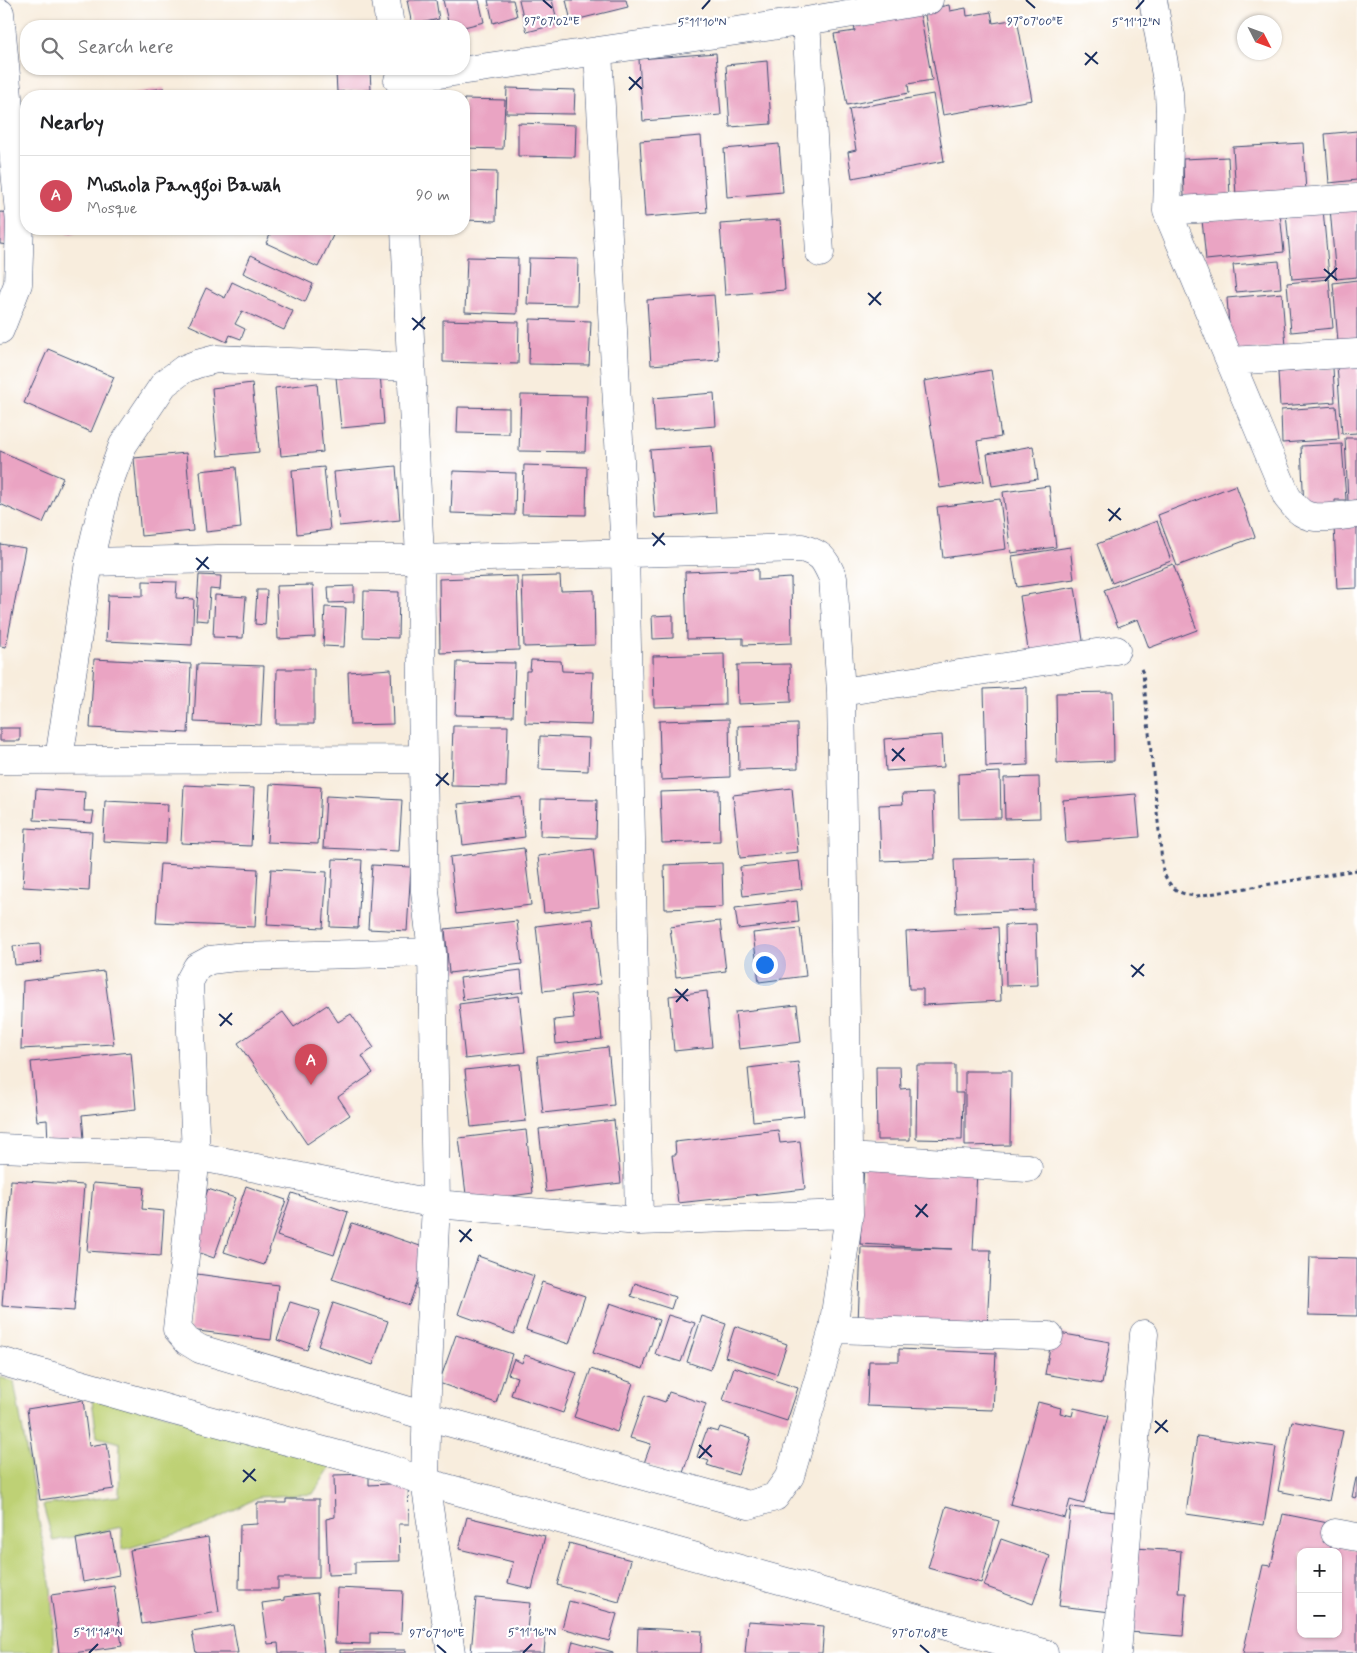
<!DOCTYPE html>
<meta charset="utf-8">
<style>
:root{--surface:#fff;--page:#f6f6f6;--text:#202124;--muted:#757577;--line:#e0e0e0;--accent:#d1495b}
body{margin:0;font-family:Mynerve,sans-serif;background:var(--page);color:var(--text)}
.controls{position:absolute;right:15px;bottom:15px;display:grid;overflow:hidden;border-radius:10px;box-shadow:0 1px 4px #0004}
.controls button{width:45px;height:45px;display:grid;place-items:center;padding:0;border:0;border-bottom:1px solid var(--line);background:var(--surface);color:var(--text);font:25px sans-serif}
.compass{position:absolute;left:1237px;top:15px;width:45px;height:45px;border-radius:50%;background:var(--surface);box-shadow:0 1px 4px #0004;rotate:132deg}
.you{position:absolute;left:764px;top:964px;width:18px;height:18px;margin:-12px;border:4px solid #fff;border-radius:50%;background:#1a73e8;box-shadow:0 0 0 8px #1a73e833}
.badge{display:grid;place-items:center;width:32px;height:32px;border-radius:50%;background:var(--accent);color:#fff;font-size:16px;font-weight:700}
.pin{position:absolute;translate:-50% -41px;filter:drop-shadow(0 1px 2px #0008)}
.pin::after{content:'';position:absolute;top:26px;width:18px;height:15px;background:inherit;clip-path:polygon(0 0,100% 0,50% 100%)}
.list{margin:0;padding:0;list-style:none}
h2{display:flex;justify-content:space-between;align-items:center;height:65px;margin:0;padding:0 20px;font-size:21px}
h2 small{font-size:16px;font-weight:400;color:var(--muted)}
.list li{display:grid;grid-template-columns:32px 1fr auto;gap:15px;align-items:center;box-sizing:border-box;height:80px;padding:0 20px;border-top:1px solid var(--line)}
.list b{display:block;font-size:19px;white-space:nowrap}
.list p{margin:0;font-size:16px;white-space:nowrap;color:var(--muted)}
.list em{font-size:16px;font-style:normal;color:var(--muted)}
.icon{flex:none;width:28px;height:28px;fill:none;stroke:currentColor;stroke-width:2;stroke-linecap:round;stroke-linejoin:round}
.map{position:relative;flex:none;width:1357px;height:1653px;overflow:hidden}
.search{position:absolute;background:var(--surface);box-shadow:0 1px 4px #0004;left:20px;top:20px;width:450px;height:55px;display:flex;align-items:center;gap:12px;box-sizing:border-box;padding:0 18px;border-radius:20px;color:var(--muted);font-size:19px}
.panel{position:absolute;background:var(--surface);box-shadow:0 1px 4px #0004;left:20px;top:90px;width:450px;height:145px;border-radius:20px}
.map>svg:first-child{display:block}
</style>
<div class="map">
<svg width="1357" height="1653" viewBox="0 0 1357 1653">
<rect width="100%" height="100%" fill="#fff"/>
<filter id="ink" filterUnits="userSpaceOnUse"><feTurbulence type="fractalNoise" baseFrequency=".02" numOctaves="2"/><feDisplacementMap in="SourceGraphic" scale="10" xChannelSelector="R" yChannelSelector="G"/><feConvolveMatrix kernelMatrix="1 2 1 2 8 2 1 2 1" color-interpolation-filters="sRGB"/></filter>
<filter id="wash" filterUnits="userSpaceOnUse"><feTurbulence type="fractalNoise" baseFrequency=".0096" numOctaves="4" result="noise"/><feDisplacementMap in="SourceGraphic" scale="20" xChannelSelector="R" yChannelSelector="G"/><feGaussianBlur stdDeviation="1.12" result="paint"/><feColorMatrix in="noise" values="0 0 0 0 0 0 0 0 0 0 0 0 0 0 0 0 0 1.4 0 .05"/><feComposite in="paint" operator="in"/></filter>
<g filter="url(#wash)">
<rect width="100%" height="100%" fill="#f8eddd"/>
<!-- green -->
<path fill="#bed174" stroke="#6c8069" d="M0 1377 14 1382 51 1588 54 1653H0Z
M91 1393 333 1463 313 1494 258 1497 206 1525 122 1550V1527L53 1541 43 1505 119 1496 120 1443 97 1437Z"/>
<g id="blocks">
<!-- building -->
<path fill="#eaa4c3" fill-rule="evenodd" d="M407 0H436L439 19 412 25Z
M443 0H479L484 22 464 27 449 26Z
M488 0H513L517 16 493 23Z
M519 0H552L558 24 527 32Z
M566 0H626L628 7 571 21Z
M949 5 950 11 966 8 967 16 991 12 993 23 1017 19 1032 100 943 115 924 10Z
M919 8 932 80 908 84 909 93 847 105 834 34 855 31 853 20Z
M716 53 721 115 643 121 639 59Z
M767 61 771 124 730 127 726 65Z
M321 69H336L322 73Z
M370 70 371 90 337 92 336 73Z
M164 88 165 96H122V95Z
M507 88 575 90 574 114 506 113Z
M933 94 944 161 852 178 848 152 856 150 849 109Z
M464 99 505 100 503 149 464 148Z
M518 123 576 125 575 157 518 156Z
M1357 131V180L1329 183 1325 134Z
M701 136 707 212 645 217 640 141Z
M1303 143 1306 192 1236 196 1233 147Z
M779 144 783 192 727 197 724 149Z
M1228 157 1230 196 1184 198 1183 159Z
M464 171 497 172 496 221 464 220Z
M1357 205V277L1336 279 1330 208Z
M1323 209 1329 276 1292 279 1286 213Z
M0 212 11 213 9 245 0 244Z
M1280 213 1284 252 1206 260 1202 220Z
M780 220 785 290 725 295 720 224Z
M66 229H95V230L67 235Z
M273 229H336L318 267 266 243Z
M251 255 313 284 305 302 243 273Z
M467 257 518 258 517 314 465 312Z
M529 258 578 259 577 305 527 304Z
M1279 261 1281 288 1236 292 1233 265Z
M1329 279 1333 328 1291 332 1287 283Z
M1357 280V341L1338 342 1333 283Z
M232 282 293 311 284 330 242 311 235 324 245 329 241 339 230 335 227 342 189 325 206 288 225 298Z
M1282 293 1286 347 1231 352 1227 298Z
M714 295 719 360 651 365 647 300Z
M530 319 591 321 589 365 529 364Z
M443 320 519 322 518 364 443 362Z
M48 349 114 377 91 432 24 403Z
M1357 364V433L1342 434 1337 365Z
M1333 368 1335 402 1280 406 1278 372Z
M991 370 1001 437 977 441 984 481 940 488 924 381Z
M380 373 384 424 341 428 336 377Z
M252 383 259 452 218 456 212 388Z
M317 383 323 452 281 456 275 388Z
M714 393 716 426 655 431 653 398Z
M521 395 587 396 585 452 519 451Z
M1336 406 1339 439 1282 443 1281 410Z
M458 407 509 408V434L457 433Z
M1345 438H1357V500L1348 501Z
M1342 444 1346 500H1335V507L1304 508 1301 446Z
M712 446 716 513 655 518 650 450Z
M1033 446 1038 479 992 486 987 454Z
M0 451 63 478 43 523 0 504Z
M186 453 193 531 141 536 134 458Z
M524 465 587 467 586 515 522 514Z
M396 466 400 520 339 526 334 472Z
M236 467 241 528 206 532 200 471Z
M324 467 330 530 297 534 292 470Z
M453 471 516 473 515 515 451 513Z
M1236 485 1255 537 1177 566 1158 515Z
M1049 486 1056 547 1011 553 1003 492Z
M1000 499 1006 549 943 558 937 507Z
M1157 521 1171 561 1112 583 1097 544Z
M1357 525V588L1337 589 1334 526Z
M0 544 25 548 6 647 0 646Z
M1070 547 1074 579 1017 587 1012 556Z
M1173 564 1197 630 1149 648 1138 619 1118 627 1104 590Z
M758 569V580L791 578 792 643 743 645V638L687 639 685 572Z
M199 575 221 576 220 590 210 589 208 621 196 620Z
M517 576 519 650 440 653 439 579Z
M560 576 561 591 594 590 595 645 524 647 522 577Z
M143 581 177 582 176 598 194 599 192 645 106 641 108 595 143 596Z
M313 585 315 637 278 639 276 586Z
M354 586V602L329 603 328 587Z
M1075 587 1084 647 1029 656 1020 596Z
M257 590H267L265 625 255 624Z
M364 591 399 592 398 638 363 637Z
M215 595 246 597 243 638 213 637Z
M325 607 346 608 344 647 323 646Z
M673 615V638L653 639 652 616Z
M724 654 725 705 654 707 653 656Z
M94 659 191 664 188 733 90 728Z
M531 660 561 661 562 671 593 672 591 725 525 723 526 671H530Z
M457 662 515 663 513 716 455 715Z
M197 664 264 666 261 725 194 722Z
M790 664 791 702 738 704 737 665Z
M277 669H314V724H276Z
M391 669 393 724 350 725 348 672Z
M1027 687 1028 765 986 767 984 689Z
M1113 692 1114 761 1057 763 1056 693Z
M729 719 730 777 661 780 659 721Z
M797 724 798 768 739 770 738 726Z
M453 726H508L506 787 451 786Z
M0 728H20V741H0Z
M942 735 944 767 886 771 884 739Z
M540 736 589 738 588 771 539 769Z
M1000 772 1001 818 959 819 958 774Z
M1039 777 1040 818 1005 819 1004 778Z
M270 784 321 787 318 844 267 842Z
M184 785 254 788 251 846 181 843Z
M792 788 798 852 740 858 733 795Z
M36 789 85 792 84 811H94L92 823 34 820Z
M719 790 720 841 662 843 660 792Z
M933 793 935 859 881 861 879 805 903 804 902 794Z
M1136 794 1140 837 1066 843 1063 800Z
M326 796 402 800 399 851 323 848Z
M521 797 525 837 463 845 458 804Z
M541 799 597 800 596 838 540 836Z
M105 801 168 804 166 844 103 841Z
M26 828 92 832 89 891 23 887Z
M524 848 531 905 456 914 450 857Z
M593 849 599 907 544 913 538 856Z
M1034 857 1035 910 956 913 954 859Z
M333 859 362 860 358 928 330 927Z
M799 861 802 889 743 896 740 867Z
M722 863 723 907 665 909 664 865Z
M160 864 258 869 255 927 156 923Z
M372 865 411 867 407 931 368 929Z
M271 869 327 872 323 928 267 925Z
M797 901 799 922 738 929 735 908Z
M593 919 601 984 543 991 536 926Z
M517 921 522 964 449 973 445 929Z
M720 921 726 971 676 977 670 927Z
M1036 924 1038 985 1006 986 1005 925Z
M998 927 1001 1001 923 1005V989H909L906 932Z
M800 928 806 976 759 982 753 933Z
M40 944 41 962 15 965 13 946Z
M521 970 523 992 463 1000 460 978Z
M104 971 114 1044 21 1049 23 981Z
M707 991 712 1047 674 1051 669 996Z
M597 992 602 1039 556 1044 554 1020 574 1018 571 995Z
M519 996 525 1052 465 1059 459 1004Z
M327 1005 338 1022 351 1014 374 1048 362 1056 373 1073 338 1097 350 1115 307 1144 238 1043 283 1012 294 1027Z
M797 1005 801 1042 739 1049 735 1012Z
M608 1047 614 1105 543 1113 537 1056Z
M131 1052 136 1109 82 1115 84 1139 48 1142 47 1120 37 1121 31 1062Z
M798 1062 804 1116 753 1121 748 1068Z
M520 1064 526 1121 471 1127 465 1070Z
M917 1065H955V1093H963L962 1140 916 1139Z
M876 1067H900L901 1089 910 1088V1140H877Z
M965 1071H1011L1010 1145 965 1146Z
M614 1120 621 1183 546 1192 539 1129Z
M526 1130 533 1193 467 1202 459 1138Z
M778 1130 780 1143 800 1141 805 1189 678 1203 672 1155H676L675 1142Z
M864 1165 977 1171 973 1250H991L987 1327 858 1323 861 1247 952 1249 860 1244Z
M11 1180 84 1185 74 1311 2 1306Z
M93 1183 144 1187 142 1209 164 1211 161 1256 87 1251Z
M246 1186 286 1200 264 1265 224 1252Z
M208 1189 235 1198 214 1258 188 1249Z
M292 1193 348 1212 334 1255 277 1236Z
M352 1223 429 1249 409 1305 332 1279Z
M478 1256 534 1276 514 1334 458 1314Z
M1310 1257 1357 1258V1316L1308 1315Z
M197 1274 278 1285 271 1340 190 1330Z
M542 1282 585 1296 569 1344 526 1330Z
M635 1283 675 1297 671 1309 631 1296Z
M290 1302 320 1311 307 1350 277 1340Z
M333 1303 388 1321 373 1365 318 1346Z
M610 1303 659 1320 643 1369 593 1353Z
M668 1315 695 1323 681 1362 655 1354Z
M702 1316 726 1324 710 1370 687 1362Z
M735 1326 787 1344 777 1374 725 1357Z
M1053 1332 1110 1342 1102 1384 1045 1374Z
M456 1335 512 1354 496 1403 439 1383Z
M899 1349 996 1353 993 1410 867 1406 869 1361H899Z
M525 1355 577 1373 563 1413 511 1395 517 1377 508 1374 514 1359 522 1363Z
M734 1367 798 1388 787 1421 723 1400Z
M591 1369 633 1383 617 1432 574 1417Z
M669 1392 706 1404 682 1476 644 1463 651 1444 630 1438 645 1395 665 1402Z
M83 1400 89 1446 107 1443 114 1489 40 1500 27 1409Z
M1038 1402 1061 1408 1060 1413 1072 1416 1074 1408 1108 1416 1084 1504 1070 1500 1065 1518 1010 1504Z
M1292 1421 1343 1431 1329 1501 1278 1491Z
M720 1427 751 1437 738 1475 707 1465 709 1461 697 1457 707 1429 718 1432Z
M1197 1436 1276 1447 1264 1525 1186 1514Z
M369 1474V1485L408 1483 409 1524H399L400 1561 355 1562V1574L328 1575 326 1519 335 1517 334 1475Z
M1356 1478H1357V1498L1352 1497Z
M286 1499H319V1578H278V1589H239L240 1525 257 1524V1503H286Z
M946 1506 999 1521 981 1583 928 1568Z
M1071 1507 1124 1513 1111 1612 1059 1606Z
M1283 1514 1328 1523 1323 1542 1357 1550V1653H1243L1263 1565 1271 1566ZM1301 1552H1338V1634H1301Z
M467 1517 545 1536 532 1589 508 1583 513 1562 459 1549Z
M111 1532 119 1575 83 1582 76 1539Z
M208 1537 219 1612 142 1624 130 1550Z
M1001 1539 1050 1556 1033 1604 984 1586Z
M569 1543 631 1560 619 1602 557 1585Z
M1135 1548 1181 1551 1178 1593H1186L1183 1636 1129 1632Z
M114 1586 122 1646 74 1653H59L51 1595Z
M337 1588 403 1591 401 1634 370 1633V1644L335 1643Z
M317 1593 324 1653H279L278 1643 268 1644 262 1603 284 1600V1597Z
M476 1598 530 1603 527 1629 546 1630 544 1653H471Z
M569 1601 617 1614 609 1641 562 1628Z
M748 1621 824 1626 822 1653H745Z
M233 1625 238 1653H196L192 1632Z
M638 1628 702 1631 701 1653H637Z
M573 1641 613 1652V1653H570Z
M340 1650H406V1653H340Z"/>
</g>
</g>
<g filter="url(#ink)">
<use href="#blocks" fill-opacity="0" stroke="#3c4c71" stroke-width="1"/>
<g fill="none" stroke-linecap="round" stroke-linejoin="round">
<!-- minor casing -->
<g stroke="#3c4c71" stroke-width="29">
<path id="minor" d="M386 0 390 26
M1153 0 1169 93 1170 113 1167 211 1287 497C1292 503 1297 511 1304 514 1316 521 1343 515 1357 514
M0 13 20 223 18 284 0 330
M806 21 820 253
M598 51 625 552 639 1221
M398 80 806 21 929 0
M1167 211 1357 198
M405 229 420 559 425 891 432 952 436 1204 427 1390 425 1482 451 1653
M1230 361 1357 353
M841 692 1116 650
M59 759 89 562 106 491 123 445 164 384 184 369 197 364 216 359 411 367
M0 760 423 759
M432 952 236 957 210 960 197 967 189 982 196 1156 177 1329 187 1341 200 1349 426 1416 749 1505 775 1497 790 1476 833 1329 849 1214
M0 1148 196 1156 436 1204 639 1221 849 1214 841 692 833 578C823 557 823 555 802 548L420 559H218L89 562
M848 1157 1028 1168
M833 1329 1049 1336
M0 1361 171 1410 384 1467 425 1482 1044 1653
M1335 1533 1357 1537
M1117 1653 1144 1334"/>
</g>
<!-- path -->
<path stroke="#3c4c71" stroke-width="3" stroke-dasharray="4 4" stroke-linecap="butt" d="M1141 669 1143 673 1163 871C1170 889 1178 894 1197 896L1357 870"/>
<!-- minor -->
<use href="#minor" stroke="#fff" stroke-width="28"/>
</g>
</g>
<!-- ticks -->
<path fill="none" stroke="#1b2f5e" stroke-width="2" d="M543 0 552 8M1026 0 1035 8M702 9 710 0M1136 9 1144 0M1085 53 1098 64M1085 65 1097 52M629 77 642 89M629 90 641 77M1324 269 1337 280M1325 281 1337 268M868 293 881 305M869 305 881 292M412 318 425 329M413 330 425 317M1108 509 1121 520M1109 521 1120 508M652 533 665 545M653 546 664 533M196 558 209 569M197 570 208 557M892 749 905 761M892 761 904 748M436 774 449 785M436 786 448 773M1131 965 1144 976M1132 977 1144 964M675 989 688 1001M676 1002 688 989M219 1014 232 1025M220 1026 232 1013M915 1205 928 1217M916 1217 927 1204M459 1230 472 1241M460 1242 471 1229M1155 1421 1168 1432M1155 1433 1167 1420M699 1445 712 1457M699 1458 711 1445M243 1470 256 1481M243 1482 255 1469M437 1645 446 1653M920 1645 929 1653M89 1653 98 1644M523 1653 532 1644"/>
<g font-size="12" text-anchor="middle" fill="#1b2f5e" stroke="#fff" stroke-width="4.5" stroke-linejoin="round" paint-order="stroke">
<text x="552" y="25">97°07'02"E</text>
<text x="1035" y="25">97°07'00"E</text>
<text x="702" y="26">5°11'10"N</text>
<text x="1136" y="26">5°11'12"N</text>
<text x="98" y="1636">5°11'14"N</text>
<text x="532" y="1636">5°11'16"N</text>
<text x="437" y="1637">97°07'10"E</text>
<text x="920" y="1637">97°07'08"E</text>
</g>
</svg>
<div class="controls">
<button>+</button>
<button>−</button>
</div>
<svg class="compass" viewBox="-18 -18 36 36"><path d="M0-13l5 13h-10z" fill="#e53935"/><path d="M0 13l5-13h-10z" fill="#757577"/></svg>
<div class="you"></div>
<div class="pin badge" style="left:311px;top:1085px">A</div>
<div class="search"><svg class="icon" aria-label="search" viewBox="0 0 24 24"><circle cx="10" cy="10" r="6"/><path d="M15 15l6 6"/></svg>Search here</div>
<section class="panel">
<h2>Nearby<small></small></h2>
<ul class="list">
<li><span class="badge">A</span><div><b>Mushola Panggoi Bawah</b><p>Mosque</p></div><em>90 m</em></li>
</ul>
</section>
</div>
